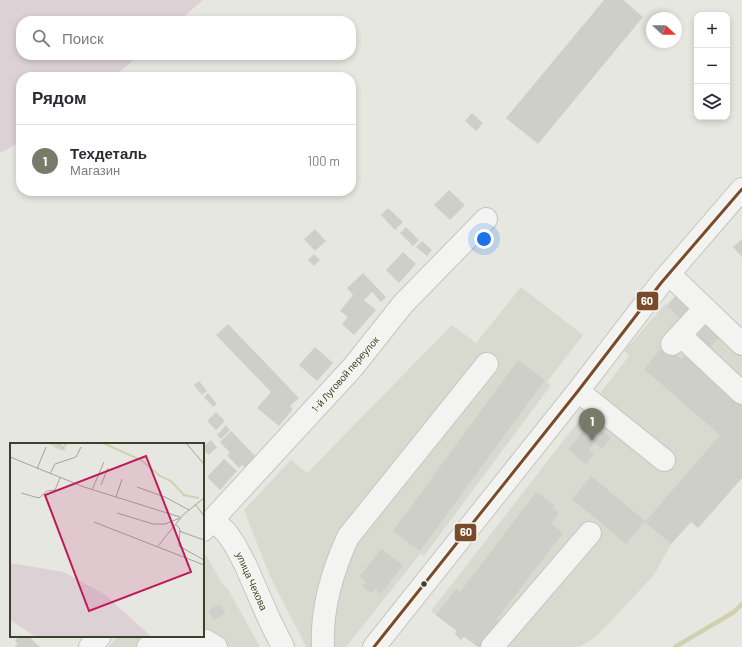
<!DOCTYPE html>
<html lang="ru">
<meta charset="utf-8">
<style>
:root{--surface:#fff;--page:#f2f2f3;--text:#2b2b33;--muted:#7c7c81;--line:#e1e1e2;--accent:#787b6a}
body{margin:0;font-family:Barlow,sans-serif;background:var(--page);color:var(--text)}
.controls{position:absolute;right:12px;top:12px;display:grid;overflow:hidden;border-radius:8px;box-shadow:0 2px 6px #0003}
.controls button{width:36px;height:36px;display:grid;place-items:center;padding:0;border:0;border-bottom:1px solid var(--line);background:var(--surface);color:var(--text);font:20px sans-serif}
.compass{position:absolute;left:646px;top:12px;width:36px;height:36px;border-radius:50%;background:var(--surface);box-shadow:0 2px 6px #0003;rotate:111deg}
.you{position:absolute;left:484px;top:239px;width:14px;height:14px;margin:-10px;border:3px solid #fff;border-radius:50%;background:#1a73e8;box-shadow:0 0 0 6px #1a73e833}
.badge{display:grid;place-items:center;width:26px;height:26px;border-radius:50%;background:var(--accent);color:#fff;font-size:13px;font-weight:700}
.pin{position:absolute;translate:-50% -33px;filter:drop-shadow(0 1px 2px #0008)}
.pin::after{content:'';position:absolute;top:21px;width:14px;height:12px;background:inherit;clip-path:polygon(0 0,100% 0,50% 100%)}
.list{margin:0;padding:0;list-style:none}
h2{display:flex;justify-content:space-between;align-items:center;height:52px;margin:0;padding:0 16px;font-size:17px}
h2 small{font-size:13px;font-weight:400;color:var(--muted)}
.list li{display:grid;grid-template-columns:26px 1fr auto;gap:12px;align-items:center;box-sizing:border-box;height:72px;padding:0 16px;border-top:1px solid var(--line)}
.list b{display:block;font-size:15px;white-space:nowrap}
.list p{margin:0;font-size:13px;white-space:nowrap;color:var(--muted)}
.list em{font-size:13px;font-style:normal;color:var(--muted)}
.icon{flex:none;width:22px;height:22px;fill:none;stroke:currentColor;stroke-width:2;stroke-linecap:round;stroke-linejoin:round}
.map{position:relative;flex:none;width:742px;height:647px;overflow:hidden}
.search{position:absolute;background:var(--surface);box-shadow:0 2px 6px #0003;left:16px;top:16px;width:340px;height:44px;display:flex;align-items:center;gap:10px;box-sizing:border-box;padding:0 14px;border-radius:16px;color:var(--muted);font-size:15px}
.panel{position:absolute;background:var(--surface);box-shadow:0 2px 6px #0003;left:16px;top:72px;width:340px;height:124px;border-radius:16px}
.map>svg:first-child{display:block}
</style>
<div class="map">
<svg width="742" height="647" viewBox="0 0 742 647">
<rect width="100%" height="100%" fill="#e7e7e2"/>
<!-- built -->
<path fill="#d8dad0" d="M521 287 583 335 547 382 551 385 424 556 420 554 346 647H306L270 576 244 510 291 460 307 473 452 325 476 343Z
M678 293 742 355V478L698 528 691 522 671 544 654 575 596 637 579 647H478L464 637 461 639 455 634 457 631 431 611 629 356 624 351 665 304 667 305Z
M203 554 206 555 222 583 228 589 260 647H108L118 636H203Z"/>
<!-- green -->
<path fill="#dcd2d6" d="M0 0H203L179 21H21V55H139L114 77H21V142L0 153Z"/>
<g fill="none" stroke-linecap="round" stroke-linejoin="round">
<!-- stream -->
<path stroke="#cfd2b0" stroke-width="4.5" d="M675 647 734 612 742 604"/>
</g>
<!-- building -->
<path fill="#cfcfca" d="M604 0H623L643 17 538 144 506 118Z
M472 113 483 123 476 131 465 121Z
M449 190 465 205 450 220 434 205Z
M388 208 403 222 395 230 381 215Z
M406 227 419 240 413 246 400 233Z
M315 229 326 241 315 251 304 239Z
M742 239V257L733 247Z
M422 241 432 250 427 256 416 247Z
M403 252 416 264 399 283 386 270Z
M314 254 320 260 314 266 308 260Z
M363 273 386 297 381 302 372 292 364 300 376 310 354 335 342 324 348 317 340 311 353 295 347 288Z
M678 293 697 310 685 323 667 306Z
M702 316 722 335 710 347 690 328Z
M228 324 299 398 290 406 293 409 279 426 257 408 271 392 216 335Z
M664 345 681 359 685 355 742 405V478L698 528 691 522 671 544 645 522 720 435 644 369Z
M315 347 333 363 317 381 299 365Z
M518 360 545 380 420 551 393 531Z
M199 381 207 391 202 395 194 385Z
M208 393 217 404 213 407 204 397Z
M216 412 225 421 216 430 207 421Z
M591 421 611 438 602 449 594 443 589 450 594 454 586 464 568 450Z
M226 425 230 430 221 439 217 435Z
M231 431 256 457 245 468 242 465 239 468 227 455 230 453 220 442Z
M211 440 217 447 209 455 203 450V447Z
M224 459 237 471 220 490 207 477Z
M591 476 645 521 626 544 572 499Z
M536 492 555 506 553 508 559 513 551 524 563 533 496 620 501 623 483 647H478L464 636 461 640 455 634 457 631 436 615 456 589 460 592Z
M381 549 403 565 381 594 375 589 371 593 362 586 366 582 359 577Z
M219 604 225 613 214 620 208 611Z
M19 636H28L40 647H16L15 646 18 644 15 641Z"/>
<g fill="none" stroke-linecap="round" stroke-linejoin="round">
<!-- minor casing -->
<g stroke="#c5c5c0" stroke-width="24">
<path id="minor" d="M669 274 742 344
M680 335 742 393
M672 344 705 308
M578 391 664 460
M213 520 226 532 235 545 245 564 270 621 283 647
M203 530 353 367 403 304 486 219
M185 636 206 641 216 647
M90 647 100 636
M148 647 172 637 182 636
M323 647C321 608 332 572 348 537L487 364
M374 647 578 391 661 283 742 189
M492 647 590 533"/>
</g>
<!-- minor -->
<use href="#minor" stroke="#f3f4f1" stroke-width="22"/>
<!-- bus-1 casing -->
<g stroke="#f6f7f0" stroke-width="6">
<path id="bus-1" d="M374 647 578 391 661 283 742 189"/>
</g>
<!-- bus-1 -->
<use href="#bus-1" stroke="#7a4b2a" stroke-width="3"/>
</g>
<!-- markers -->
<circle fill="#3c4129" stroke="#f6f7f0" stroke-width="1.5" cx="424" cy="584" r="3.5"/>
<g text-anchor="middle" dominant-baseline="central" stroke-width="3" stroke-linejoin="round" paint-order="stroke">
<!-- street labels -->
<g font-size="10" fill="#3c4129" stroke="#f6f7f0">
<text transform="translate(345 374) rotate(-49)">1-й Луговой переулок</text>
<text transform="translate(252 581) rotate(66)">улица Чехова</text>
</g>
</g>
<!-- overview -->
<g transform="translate(10 443)">
<rect width="194" height="194" fill="#e7e7e2"/>
<path d="M38 0H51L57 8 49 7ZM0 120 54 129 94 151 142 194H26L0 177Z" fill="#dcd2d6"/>
<path fill="none" stroke="#cfd2b0" stroke-width="2" d="M46 0 53 5 57 0M93 0 131 17 150 33 161 38 174 52 189 55"/>
<path fill="none" stroke="#a3a598" stroke-width="1" d="M176 0 194 21M0 14 74 44 170 74M27 26 36 4M40 31 45 21 66 14 71 4M91 42 98 25M127 44 155 54 179 67M82 47 94 19M11 50 29 55 37 48 45 47 50 35M106 54 112 36M185 61 194 73M107 70 143 81H155L170 75M84 79 194 122M166 82 170 86 169 103 194 117M169 88 194 97M148 103 173 72 194 55"/>
<path fill="#c2185b" fill-opacity="0.15" stroke="#c2185b" stroke-width="2" d="M136 13 181 129 79 168 35 52Z"/>
<rect width="194" height="194" fill="none" stroke="#3c4129" stroke-width="2"/>
</g>
<g stroke="#f6f7f0" stroke-width="1.5">
<rect x="636" y="291" width="23" height="20" rx="4" fill="#7a4b2a"/>
<rect x="454" y="523" width="23" height="19" rx="4" fill="#7a4b2a"/>
</g>
<g font-size="11" text-anchor="middle" font-weight="bold" fill="#fff">
<text x="647" y="305">60</text>
<text x="466" y="536">60</text>
</g>
</svg>
<div class="controls">
<button>+</button>
<button>−</button>
<button><svg class="icon" aria-label="layers" viewBox="0 0 24 24"><path d="M12 4l9 5-9 5-9-5zM3 14l9 5 9-5"/></svg></button>
</div>
<svg class="compass" viewBox="-18 -18 36 36"><path d="M0-13l5 13h-10z" fill="#e53935"/><path d="M0 13l5-13h-10z" fill="#7c7c81"/></svg>
<div class="you"></div>
<div class="pin badge" style="left:592px;top:441px">1</div>
<div class="search"><svg class="icon" aria-label="search" viewBox="0 0 24 24"><circle cx="10" cy="10" r="6"/><path d="M15 15l6 6"/></svg>Поиск</div>
<section class="panel">
<h2>Рядом<small></small></h2>
<ul class="list">
<li><span class="badge">1</span><div><b>Техдеталь</b><p>Магазин</p></div><em>100 m</em></li>
</ul>
</section>
</div>
